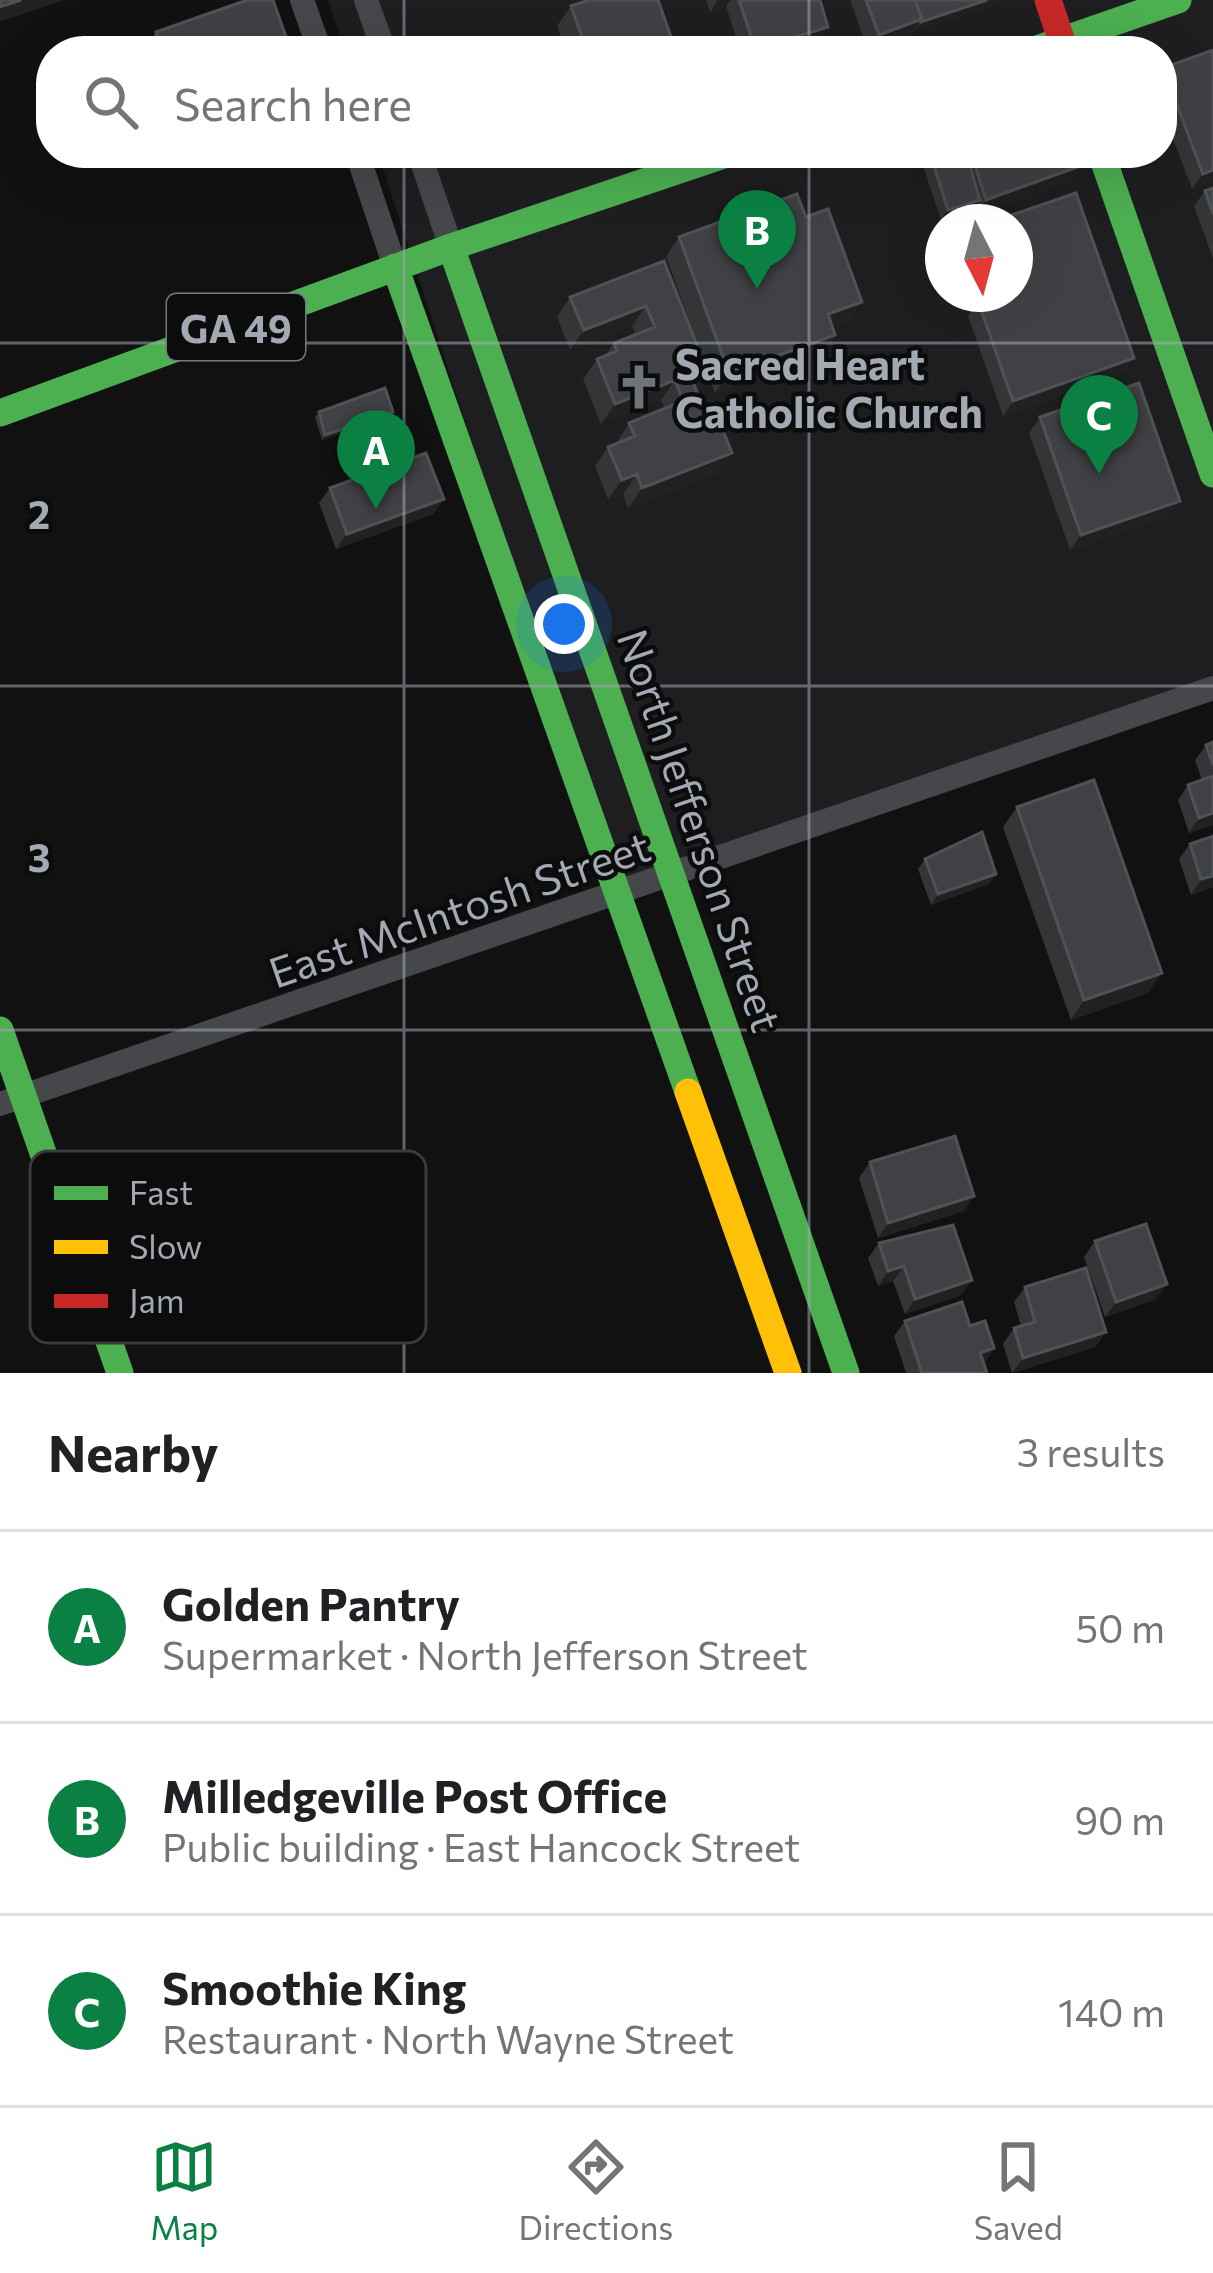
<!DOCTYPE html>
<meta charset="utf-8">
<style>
:root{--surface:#fff;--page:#f2f2f2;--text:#202124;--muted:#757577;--line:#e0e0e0;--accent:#0b8043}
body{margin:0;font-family:Commissioner,sans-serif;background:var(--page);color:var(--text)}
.compass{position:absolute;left:925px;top:204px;width:108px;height:108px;border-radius:50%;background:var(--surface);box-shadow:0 12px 48px #0002;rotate:174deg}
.you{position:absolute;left:564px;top:624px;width:42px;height:42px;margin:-30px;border:9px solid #fff;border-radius:50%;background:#1a73e8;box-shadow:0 0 0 18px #1a73e833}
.badge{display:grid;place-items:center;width:78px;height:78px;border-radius:50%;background:var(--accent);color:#fff;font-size:39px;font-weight:700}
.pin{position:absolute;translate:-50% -99px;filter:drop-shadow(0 3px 6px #0008)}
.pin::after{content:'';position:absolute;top:63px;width:42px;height:36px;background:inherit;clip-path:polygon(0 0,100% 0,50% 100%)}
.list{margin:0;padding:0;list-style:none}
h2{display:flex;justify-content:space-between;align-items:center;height:156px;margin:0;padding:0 48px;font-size:51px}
h2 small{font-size:39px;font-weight:400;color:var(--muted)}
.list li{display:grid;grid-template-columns:78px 1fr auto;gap:36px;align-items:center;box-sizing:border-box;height:192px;padding:0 48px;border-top:3px solid var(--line)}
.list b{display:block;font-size:45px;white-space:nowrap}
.list p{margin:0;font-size:39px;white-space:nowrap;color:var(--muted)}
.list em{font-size:39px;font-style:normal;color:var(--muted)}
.icon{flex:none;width:66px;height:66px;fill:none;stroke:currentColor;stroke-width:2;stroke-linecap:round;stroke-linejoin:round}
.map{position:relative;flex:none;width:1213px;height:1373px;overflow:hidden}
.search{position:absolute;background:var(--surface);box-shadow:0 12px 48px #0002;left:36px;right:36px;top:36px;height:132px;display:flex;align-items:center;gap:30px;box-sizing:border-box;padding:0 42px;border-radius:48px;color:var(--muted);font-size:45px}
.sheet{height:732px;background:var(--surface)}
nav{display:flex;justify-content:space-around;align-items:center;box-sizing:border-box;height:168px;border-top:3px solid var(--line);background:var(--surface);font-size:33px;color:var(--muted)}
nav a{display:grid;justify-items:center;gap:6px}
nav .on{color:var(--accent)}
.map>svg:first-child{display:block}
</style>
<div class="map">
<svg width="1213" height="1373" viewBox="0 0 1213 1373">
<rect width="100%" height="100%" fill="#111112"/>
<!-- built -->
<path fill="#1e1e20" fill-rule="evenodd" d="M328 0H1213V678L619 896 378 153H1162V51H345ZM943 222H1015V294H943Z"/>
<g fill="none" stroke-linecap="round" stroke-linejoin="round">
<!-- street -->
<path stroke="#46474a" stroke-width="24" d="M302 0 320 51
M366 0 384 51
M357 153 395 267
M419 153 451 247
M0 1104 1213 688"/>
<!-- fast -->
<path stroke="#4caf50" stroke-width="27" d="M1031 51 1178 0
M1101 153 1213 474
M451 247 846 1373
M395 267 688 1092
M0 413 451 247 730 153
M0 1030 120 1373"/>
<!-- slow -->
<path stroke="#ffc107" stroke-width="27" d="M688 1092 788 1373"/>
<!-- jam -->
<path stroke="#c62828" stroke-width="27" d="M1048 0 1065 51"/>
</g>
<!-- wall -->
<path fill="#343536" d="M706 0H820L818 42 795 49 796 51H740L726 6 710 12Z
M850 0H1001L998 4 914 31 912 34 868 50Z
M571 6 676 51H566L557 26Z
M156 32 291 51H147L145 47Z
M1163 68 1213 181 1192 189 1162 109Z
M493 153H524L516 164Z
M923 153H1075L1080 166 1069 182 975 215 974 209 941 220 920 157Z
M1213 188V259L1194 206 1205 191Z
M806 217 862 302 848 322 833 327 835 335 821 355 715 393 709 376 697 393 718 473 628 508 623 494 608 499 595 466 608 447 616 444 629 423 665 409 661 400 601 424 583 379 597 359 605 356 614 343 636 335 632 326 570 350 557 317 570 297 664 261 706 368 666 256 679 237Z
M974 294H1015L1124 373 1003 416 968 316 977 303Z
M319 412H393L390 417 322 440 315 417Z
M1040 417 1169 516 1070 550 1029 433Z
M330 488 444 499 433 514 336 549 319 503Z
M1213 742V825L1189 833 1178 800 1188 785 1202 780 1195 760 1206 745Z
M1017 807 1148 993 1071 1020 1003 827Z
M1190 844 1213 887 1191 895 1179 859Z
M925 859 996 874 989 884 931 905 918 869Z
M870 1162 974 1196 964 1211 878 1238 859 1178Z
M1095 1241 1156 1299 1105 1317 1084 1257Z
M879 1243 972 1280 961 1295 905 1314 893 1281 878 1286 868 1258Z
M1025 1287 1106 1332 1095 1347 1012 1373 1003 1344 1014 1328 1021 1326 1014 1302Z
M905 1321 970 1326 994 1348 984 1363 987 1373H906L894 1336Z"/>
<!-- shaded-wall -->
<path fill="#212122" d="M21 0H64L0 22V7Z
M718 0H731L726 6 710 12Z
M987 0H1001L998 4 914 32 921 22Z
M922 19 912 34 868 50 879 35Z
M828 27 818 42 790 51 792 38Z
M1080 166 1069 182 975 215 986 200Z
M1213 170V181L1192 189 1203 174Z
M980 200 973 210 941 220 948 210Z
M862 302 848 322 814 334 828 314Z
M646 306 632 326 570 350 584 330Z
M835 335 821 355 715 393 729 373Z
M1134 358 1124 373 1003 416 1013 401Z
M709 376 695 396 693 382Z
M675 380 661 400 601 424 615 404Z
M393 412 390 417 322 440 325 435Z
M732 453 718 473 628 508 642 488Z
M637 474 623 494 608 499 622 480Z
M444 499 433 514 336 549 347 534Z
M1180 501 1169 516 1070 550 1081 535Z
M1213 813V825L1189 833 1199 818Z
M996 874 989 884 931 905 938 894Z
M1213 876V887L1191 895 1201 879Z
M1162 973 1148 993 1071 1020 1084 1000Z
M974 1196 964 1211 878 1238 888 1223Z
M904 1266 893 1281 878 1286 888 1271Z
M972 1280 961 1295 905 1314 915 1299Z
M1167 1284 1156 1299 1105 1317 1116 1302Z
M1106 1332 1095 1347 1012 1373 1023 1358Z
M994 1348 983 1363 980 1353Z"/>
<!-- building -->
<path fill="#404144" stroke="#4f5255" stroke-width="3" d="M0 0H21L0 7Z
M247 0H273L291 51H163L156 32Z
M589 0H658L676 51H587L571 6Z
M739 0H820L828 27 792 38 796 51H756Z
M866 0H915L922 19 879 35Z
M915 0H987L921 22V19H922Z
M1213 50V170L1203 174 1163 68Z
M930 153H966L980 200 948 210Z
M971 153H1075L1080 166 986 200Z
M1213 188V214L1205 191Z
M1076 193 1134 358 1013 401 978 301 990 297 989 294H1015V222H991Z
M797 194 806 217 828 209 862 302 828 314 835 335 729 373 679 237Z
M664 261 709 376 693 382 703 407 712 403 732 453 642 488 637 474 622 480 608 447 635 436 629 423 683 401 675 380 615 404 597 359 617 351 614 343 655 327 646 306 584 330 570 297Z
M1139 383 1180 501 1081 535 1040 417Z
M385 388 393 412 325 435 319 412Z
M426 453 444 499 347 534 330 488Z
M1213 742V765L1206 745Z
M1213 776V813L1199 818 1188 785Z
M1094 780 1162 973 1084 1000 1017 807Z
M982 832 996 874 938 894 925 859Z
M1213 836V876L1201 879 1190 844Z
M955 1136 974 1196 888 1223 870 1162Z
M1146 1224 1167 1284 1116 1302 1095 1241Z
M953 1225 972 1280 915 1299 904 1266 888 1271 879 1243Z
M1086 1268 1106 1332 1023 1358 1014 1328 1035 1322 1025 1287Z
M962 1302 970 1326 985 1321 994 1348 980 1353 987 1373H922L905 1321Z"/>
<!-- grid -->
<path fill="none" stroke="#a2a9b3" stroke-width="3" stroke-opacity="0.55" d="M404 0V51M809 0V51M404 153V1373M809 153V1373M0 343H1213M0 686H1213M0 1030H1213"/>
<!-- icons -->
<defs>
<g id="church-bare" transform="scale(3.6)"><path d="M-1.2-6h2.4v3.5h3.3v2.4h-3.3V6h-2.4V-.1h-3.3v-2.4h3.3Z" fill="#6f747b" stroke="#0c0c0d" stroke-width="2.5" paint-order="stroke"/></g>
</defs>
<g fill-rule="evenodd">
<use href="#church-bare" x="639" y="387"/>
</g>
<g text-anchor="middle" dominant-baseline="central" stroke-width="9" stroke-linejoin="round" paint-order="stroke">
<!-- shield labels -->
<rect fill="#0c0c0d" stroke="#757a81" stroke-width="3" x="167" y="294" width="138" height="66" rx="9"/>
<g font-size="39" font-weight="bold" fill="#a2a9b3">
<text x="236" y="327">GA 49</text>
</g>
<!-- poi labels -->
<g font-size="42" font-weight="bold" fill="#a2a9b3" stroke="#0c0c0d" text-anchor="start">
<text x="675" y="363">Sacred Heart<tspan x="675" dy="48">Catholic Church</tspan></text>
</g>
<!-- street labels -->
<g font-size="42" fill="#a2a9b3" stroke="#0c0c0d">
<text transform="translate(701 830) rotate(71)">North Jefferson Street</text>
<text transform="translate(459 908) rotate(-19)">East McIntosh Street</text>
</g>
</g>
<!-- legend -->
<rect x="30" y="1151" width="396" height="192" rx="18" fill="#0c0c0d" stroke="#393b3f" stroke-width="3"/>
<rect x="54" y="1186" width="54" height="14" fill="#4caf50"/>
<rect x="54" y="1240" width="54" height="14" fill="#ffc107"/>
<rect x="54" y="1294" width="54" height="14" fill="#c62828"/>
<g font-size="33" fill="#a2a9b3">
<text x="129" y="1205">Fast</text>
<text x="129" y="1259">Slow</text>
<text x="129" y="1313">Jam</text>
</g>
<g font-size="39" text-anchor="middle" font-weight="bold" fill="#a2a9b3" stroke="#0c0c0d" stroke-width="9" stroke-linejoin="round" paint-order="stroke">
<text x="39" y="529">2</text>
<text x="39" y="872">3</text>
</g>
</svg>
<svg class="compass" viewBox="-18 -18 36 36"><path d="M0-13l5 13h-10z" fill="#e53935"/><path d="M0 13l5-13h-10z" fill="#757577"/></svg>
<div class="you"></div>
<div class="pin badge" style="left:376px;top:509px">A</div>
<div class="pin badge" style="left:757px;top:289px">B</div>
<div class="pin badge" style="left:1099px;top:474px">C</div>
<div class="search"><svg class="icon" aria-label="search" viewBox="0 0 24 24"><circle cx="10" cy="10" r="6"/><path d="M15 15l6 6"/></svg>Search here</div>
</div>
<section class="sheet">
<h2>Nearby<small>3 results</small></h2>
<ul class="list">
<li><span class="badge">A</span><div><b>Golden Pantry</b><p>Supermarket · North Jefferson Street</p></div><em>50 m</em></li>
<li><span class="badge">B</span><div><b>Milledgeville Post Office</b><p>Public building · East Hancock Street</p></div><em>90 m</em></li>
<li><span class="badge">C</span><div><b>Smoothie King</b><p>Restaurant · North Wayne Street</p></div><em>140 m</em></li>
</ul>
</section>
<nav>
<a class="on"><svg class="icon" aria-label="map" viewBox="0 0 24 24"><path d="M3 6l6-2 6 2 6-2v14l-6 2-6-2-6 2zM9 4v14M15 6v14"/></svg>Map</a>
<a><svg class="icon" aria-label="directions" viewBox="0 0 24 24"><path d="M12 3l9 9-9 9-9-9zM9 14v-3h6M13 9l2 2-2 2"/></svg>Directions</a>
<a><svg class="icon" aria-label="saved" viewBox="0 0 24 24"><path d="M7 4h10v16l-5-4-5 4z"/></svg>Saved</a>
</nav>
